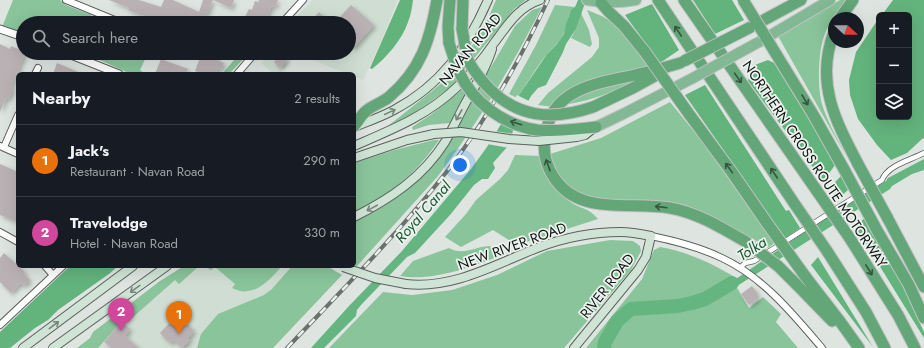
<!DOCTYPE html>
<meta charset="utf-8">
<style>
:root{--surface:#171b24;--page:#20242c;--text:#f1f3f6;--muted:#9ea1a6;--line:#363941;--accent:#d194b4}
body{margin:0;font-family:Jost,sans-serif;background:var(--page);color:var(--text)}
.controls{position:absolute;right:12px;top:12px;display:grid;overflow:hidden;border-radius:6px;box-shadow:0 4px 16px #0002}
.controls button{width:36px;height:36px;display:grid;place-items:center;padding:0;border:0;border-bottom:1px solid var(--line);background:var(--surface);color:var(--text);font:20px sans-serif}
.compass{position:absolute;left:828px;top:12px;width:36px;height:36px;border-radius:50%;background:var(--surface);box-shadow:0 4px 16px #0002;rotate:111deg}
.you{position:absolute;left:460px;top:165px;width:14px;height:14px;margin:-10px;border:3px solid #fff;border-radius:50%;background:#1a73e8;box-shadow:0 0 0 6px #1a73e833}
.badge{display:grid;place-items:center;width:26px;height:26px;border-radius:50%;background:var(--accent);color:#fff;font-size:13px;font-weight:700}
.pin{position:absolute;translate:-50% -33px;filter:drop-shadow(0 1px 2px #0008)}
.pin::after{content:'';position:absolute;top:21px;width:14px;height:12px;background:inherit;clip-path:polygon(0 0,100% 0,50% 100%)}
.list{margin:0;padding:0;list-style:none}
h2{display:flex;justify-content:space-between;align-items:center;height:52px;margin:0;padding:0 16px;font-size:17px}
h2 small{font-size:13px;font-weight:400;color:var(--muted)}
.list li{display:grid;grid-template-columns:26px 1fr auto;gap:12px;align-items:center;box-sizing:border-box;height:72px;padding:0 16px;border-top:1px solid var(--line)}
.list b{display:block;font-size:15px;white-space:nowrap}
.list p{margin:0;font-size:13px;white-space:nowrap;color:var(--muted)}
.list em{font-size:13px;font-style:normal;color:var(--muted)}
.icon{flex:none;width:22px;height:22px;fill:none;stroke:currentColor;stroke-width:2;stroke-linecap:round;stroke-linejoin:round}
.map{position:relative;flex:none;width:924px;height:348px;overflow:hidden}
.search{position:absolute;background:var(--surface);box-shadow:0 4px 16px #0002;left:16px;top:16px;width:340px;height:44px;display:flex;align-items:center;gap:10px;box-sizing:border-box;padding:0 14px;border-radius:22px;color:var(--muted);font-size:15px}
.panel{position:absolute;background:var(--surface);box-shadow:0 4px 16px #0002;left:16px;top:72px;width:340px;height:196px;border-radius:6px}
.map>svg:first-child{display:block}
</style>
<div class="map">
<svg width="924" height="348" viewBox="0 0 924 348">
<defs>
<filter id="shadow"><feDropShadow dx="2.5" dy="2.5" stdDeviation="2" flood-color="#0004"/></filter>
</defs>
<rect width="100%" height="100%" fill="#dee5e0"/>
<!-- built -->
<path fill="#cfddd2" d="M312 0H398L380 44 363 80 354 76V74H348L295 53H349V23H291Z
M270 53H289L295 56 280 74H274L261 63Z
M189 266H305L207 348H83Z"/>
<!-- green -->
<path fill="#89c49a" d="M13 0H60L66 5 91 15 93 23H23V34L2 27Z
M496 0H526L514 9 451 87 413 114 388 126 432 91 451 75 483 30Z
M840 0H846C838 9 831 20 826 31 818 48 817 86 822 104 827 121 839 142 847 158L778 36Z
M555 5 575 7C565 15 569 26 563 35 559 43 553 47 547 54 536 67 527 84 517 98L509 94 536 45Z
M542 7C512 66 478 123 438 176L357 266 354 265V222L384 206 404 192 437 159 515 26 532 10Z
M587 10C594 13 601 15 607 19 625 30 636 51 648 67L607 76 578 85 553 107 538 105 548 93 592 57 599 47V38Z
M581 13 589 30 592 44 590 47 571 38 576 29Z
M92 53H148L140 70 145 74H131L91 56Z
M240 53H249L229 74H222Z
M649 74C620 89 596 100 564 105L578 95Z
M465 87 467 91 450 123 429 125 413 130 412 127 432 114Z
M670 102 701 140 774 243 768 248 750 237 748 240 714 219 607 202 574 192 561 180 552 168 550 154 601 138Z
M434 140H439C417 173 389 195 354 213V163L398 149Z
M515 155 540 156C546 175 555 192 572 203 583 210 588 207 598 219L517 245 493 230 461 247 445 237 466 214 476 200 500 179 508 170Z
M610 240 633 241 640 246 641 251 631 270 564 348H329L383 292 412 295 452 290 497 275 547 251Z
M489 246 496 248 502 252 500 256C471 267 431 282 400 276L413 261 449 248C463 256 474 247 489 246Z
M660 247C685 251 714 264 736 278L733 281 749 308 763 297 781 314 776 322 798 348H586L642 279 654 250Z
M184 266H282C269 281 253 299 232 288L235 284 215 267 211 270 205 267H198L179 284 175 280 132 318 127 316 121 322 98 348H77L90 338 93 332 160 281Z
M292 266H327L342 275 273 348H197L201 334 218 314 264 295 272 289Z"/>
<!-- forest -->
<path fill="#63b37d" d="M400 0H413C412 7 411 15 408 22 402 40 387 57 372 69L370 68Z
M693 0H732L744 20 715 34Z
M893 0H924V138L922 139 907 153 891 160 877 145 858 119 850 95 849 80 856 52 879 18V117H909V15H882Z
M652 4 679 50 660 63 625 15Z
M768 60 776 64 836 164 823 181 748 81 752 66Z
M705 85 786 211 789 210 800 228 785 238 685 95Z
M841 176 848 190 839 198 833 192 834 183Z
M865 218 900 280 924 332V338L855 226Z
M818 257 873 347 811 265Z
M70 266H118L109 274 58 310 48 320 35 328 10 348H0V332Z"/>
<!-- water -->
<path fill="#64b57f" d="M578 0H586L576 29 566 44 563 52 546 85 538 88 531 96 515 125 508 146 493 163 495 168 488 179H482L474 185 450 215 415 253 407 257 361 305 357 310 356 316 324 348H311L349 306 402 251 471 169 487 147 517 98 547 54 557 44 564 34 566 24 571 10 575 7Z
M924 159V170L912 174 892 186 890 189 737 286 716 297 714 290 733 281 803 233 886 181 888 178Z"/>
<!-- pier -->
<path fill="#dee5e0" d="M517 95 531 102 516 128 502 119Z
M494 131 514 134 509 148 487 144Z"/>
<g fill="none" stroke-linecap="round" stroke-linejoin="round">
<!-- river -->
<path stroke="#64b57f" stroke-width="14" d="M604 348 605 342 617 321 631 309 678 306 692 303 705 299 732 283"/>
</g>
<!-- building -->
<path fill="#bab1b4" filter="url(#shadow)" d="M109 0H139L161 7 164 0H173L199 12 203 0H234L231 8 213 0 206 15 209 16 206 23H164L128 10 129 8Z
M258 0H278L275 7 272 6 264 23H239L242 16 245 17 249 9 252 10 255 1 259 2V1Z
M351 5 374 25 353 48 349 45V23H334Z
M319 12 331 23H309Z
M0 44 10 49 11 46 23 51V53H25L11 87 13 88 11 94 8 99 6 98 0 112Z
M202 53H218L216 60 224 63 221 69 218 68 215 74H203L195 71Z
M280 55 287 60 280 68 274 62Z
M161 59 188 69 186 74H155Z
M57 63 83 74H53Z
M0 164 18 172V222L0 215Z
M4 253 25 272 24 274 30 280 24 286 21 283 11 293 0 282V258Z
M752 286 757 293V299L749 305 741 294Z
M177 315 194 331 188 338 190 340 182 348 173 340 170 343 160 333Z
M121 322 130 329 125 336 139 348H112L104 342Z"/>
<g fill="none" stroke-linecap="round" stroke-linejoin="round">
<!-- pedestrian casing -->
<g stroke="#5b615c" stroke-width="6">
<path id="pedestrian" d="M740 268 745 263 754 261 882 180C888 165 911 160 924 153"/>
</g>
<!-- minor casing -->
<g stroke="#5b615c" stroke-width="8">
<path id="minor" d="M66 0 122 23
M99 23 102 15
M282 23 303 0
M84 60 87 53
M35 74 38 68
M237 74 255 53
M0 146 18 154
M4 147 18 115
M0 232 18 242
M651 236C676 241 699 247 722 258 763 277 793 314 822 348
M45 266 53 275
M0 325 63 266"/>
</g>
<!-- tertiary casing -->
<g stroke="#5b615c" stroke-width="9">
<path id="tertiary" d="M0 29 23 37
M66 53 119 74"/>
</g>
<!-- secondary casing -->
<g stroke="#5b615c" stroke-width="10">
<path id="secondary" d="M354 127C367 122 381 117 394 110 441 85 467 48 488 0
M354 146C391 130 427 116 457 87 471 74 483 59 494 43 507 26 518 7 540 0
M354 158 407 140 434 134
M354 217C390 199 423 177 445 142 452 130 458 117 465 104 475 86 486 69 492 49
M406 284C454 289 494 265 537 248 563 238 593 232 621 232 631 232 641 234 651 236L646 257 638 270 574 348
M23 348 133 266
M53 348 167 266"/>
</g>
<!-- trunk casing -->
<g stroke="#c1c1c1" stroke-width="12">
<path id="trunk" d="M587 0C604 3 619 3 636 0
M759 42 830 0
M596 127 623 114 693 78"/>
</g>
<!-- motorway casing -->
<g stroke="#c1c1c1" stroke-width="13">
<path id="motorway" d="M658 0 796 206
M684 0 817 191
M601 3 608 11 624 26 645 52
M840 18 853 0
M749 28 801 0
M462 29 463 0
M834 32C815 82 835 120 858 164
M449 43 448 27 450 0
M680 63C666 67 653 71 639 74 616 80 584 83 565 99 553 108 547 123 545 138 543 151 546 165 553 176 578 217 630 201 670 208 698 213 722 228 746 242
M784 67 814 116 845 171
M593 107 633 88 662 72
M689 114 731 171 767 223
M354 126C358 122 361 116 365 112 372 105 382 103 389 97 421 70 430 40 437 0
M887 217 924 287
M878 232 909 285 924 318
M849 237 898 315 915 348
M827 251 866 312 885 348
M805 276 839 320 859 348
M796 284 832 321"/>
</g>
<!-- pedestrian -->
<use href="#pedestrian" stroke="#fff" stroke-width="4.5"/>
<!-- minor -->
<use href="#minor" stroke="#fff" stroke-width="6"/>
<!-- tertiary -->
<use href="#tertiary" stroke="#fff" stroke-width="7"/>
<!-- secondary -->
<use href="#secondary" stroke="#d0e4d6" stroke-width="8"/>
<!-- trunk -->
<use href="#trunk" stroke="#82b893" stroke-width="10"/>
<!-- motorway -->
<use href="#motorway" stroke="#63a678" stroke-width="11"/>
<!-- rail casing -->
<g stroke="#6c716e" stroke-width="4">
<path id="rail" d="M287 348C342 290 399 233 448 170 488 118 520 60 548 0"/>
</g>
<!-- rail -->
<use href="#rail" stroke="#ebf2ed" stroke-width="2.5" stroke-dasharray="8" stroke-linecap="butt"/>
<!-- secondary-bridge casing -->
<g stroke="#5b615c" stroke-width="10" stroke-linecap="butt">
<path id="secondary-bridge" d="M434 134 461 132 509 139 539 141 577 137 585 135 595 127
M343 267 375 278 406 284"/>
</g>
<!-- trunk-bridge casing -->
<g stroke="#c1c1c1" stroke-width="12" stroke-linecap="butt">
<path id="trunk-bridge" d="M693 78 757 43"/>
</g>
<!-- motorway-bridge casing -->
<g stroke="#c1c1c1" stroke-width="13" stroke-linecap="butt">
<path id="motorway-bridge" d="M743 0 784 67
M462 29C464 38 465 48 467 57 470 67 479 77 486 85 516 118 552 121 593 107
M449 43C452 52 455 63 459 72 473 103 504 125 537 130 557 132 576 129 596 127
M645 52 689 114
M684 61 749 28
M858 164 887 217
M845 171 878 232
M817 191 849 237
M796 206 827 251
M767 223 805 276
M746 242 778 266 796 284"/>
</g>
<!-- secondary-bridge -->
<use href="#secondary-bridge" stroke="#d0e4d6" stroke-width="8"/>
<!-- trunk-bridge -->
<use href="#trunk-bridge" stroke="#82b893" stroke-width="10"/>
<!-- motorway-bridge -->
<use href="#motorway-bridge" stroke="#63a678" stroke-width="11"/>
</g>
<!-- one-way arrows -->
<defs><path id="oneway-shaft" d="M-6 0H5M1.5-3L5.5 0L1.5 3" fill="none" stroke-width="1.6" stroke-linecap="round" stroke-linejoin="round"/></defs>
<g stroke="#35553f">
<use href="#oneway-shaft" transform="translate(678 31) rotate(-124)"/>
<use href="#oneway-shaft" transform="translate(738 78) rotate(55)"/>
<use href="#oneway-shaft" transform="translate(805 100) rotate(59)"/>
<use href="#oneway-shaft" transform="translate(516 123) rotate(-162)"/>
<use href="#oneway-shaft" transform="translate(548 165) rotate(-110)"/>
<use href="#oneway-shaft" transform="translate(729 168) rotate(-126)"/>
<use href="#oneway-shaft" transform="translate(774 173) rotate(-124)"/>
<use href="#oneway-shaft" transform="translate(661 207) rotate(-173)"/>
<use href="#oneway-shaft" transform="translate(869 270) rotate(58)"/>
</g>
<g stroke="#7a867d">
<use href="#oneway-shaft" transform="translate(390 112) rotate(-25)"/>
<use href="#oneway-shaft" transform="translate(459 115) rotate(119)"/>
<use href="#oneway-shaft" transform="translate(372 208) rotate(152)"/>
<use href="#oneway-shaft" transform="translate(135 289) rotate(144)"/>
<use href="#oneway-shaft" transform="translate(54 325) rotate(-37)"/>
</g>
<g text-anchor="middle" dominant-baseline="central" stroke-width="3.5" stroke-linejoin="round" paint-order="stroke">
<!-- street labels -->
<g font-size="14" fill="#101211" stroke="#ebf2ed">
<text transform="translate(470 49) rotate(-50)">NAVAN ROAD</text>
<text transform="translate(815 164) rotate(56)">NORTHERN CROSS ROUTE MOTORWAY</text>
<text transform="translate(512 246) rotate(-20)">NEW RIVER ROAD</text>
<text transform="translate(607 286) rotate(-52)">RIVER ROAD</text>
</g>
<!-- water labels -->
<g font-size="15" font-style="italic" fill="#1d5833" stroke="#ebf2ed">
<text transform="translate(423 212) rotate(-49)">Royal Canal</text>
<text transform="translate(752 249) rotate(-32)">Tolka</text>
</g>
</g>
</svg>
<div class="controls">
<button>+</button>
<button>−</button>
<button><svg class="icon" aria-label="layers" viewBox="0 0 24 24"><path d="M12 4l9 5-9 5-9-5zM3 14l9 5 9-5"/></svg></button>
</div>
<svg class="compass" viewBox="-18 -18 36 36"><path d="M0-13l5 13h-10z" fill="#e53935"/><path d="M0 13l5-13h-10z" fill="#9ea1a6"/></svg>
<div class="you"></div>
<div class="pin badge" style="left:179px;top:334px;background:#e8710a">1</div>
<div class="pin badge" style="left:121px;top:331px;background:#d1479c">2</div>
<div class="search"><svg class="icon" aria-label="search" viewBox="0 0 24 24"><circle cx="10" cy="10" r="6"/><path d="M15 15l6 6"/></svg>Search here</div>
<section class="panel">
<h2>Nearby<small>2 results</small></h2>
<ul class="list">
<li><span class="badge" style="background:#e8710a">1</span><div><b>Jack's</b><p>Restaurant · Navan Road</p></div><em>290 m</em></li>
<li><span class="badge" style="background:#d1479c">2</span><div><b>Travelodge</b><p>Hotel · Navan Road</p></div><em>330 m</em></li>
</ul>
</section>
</div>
